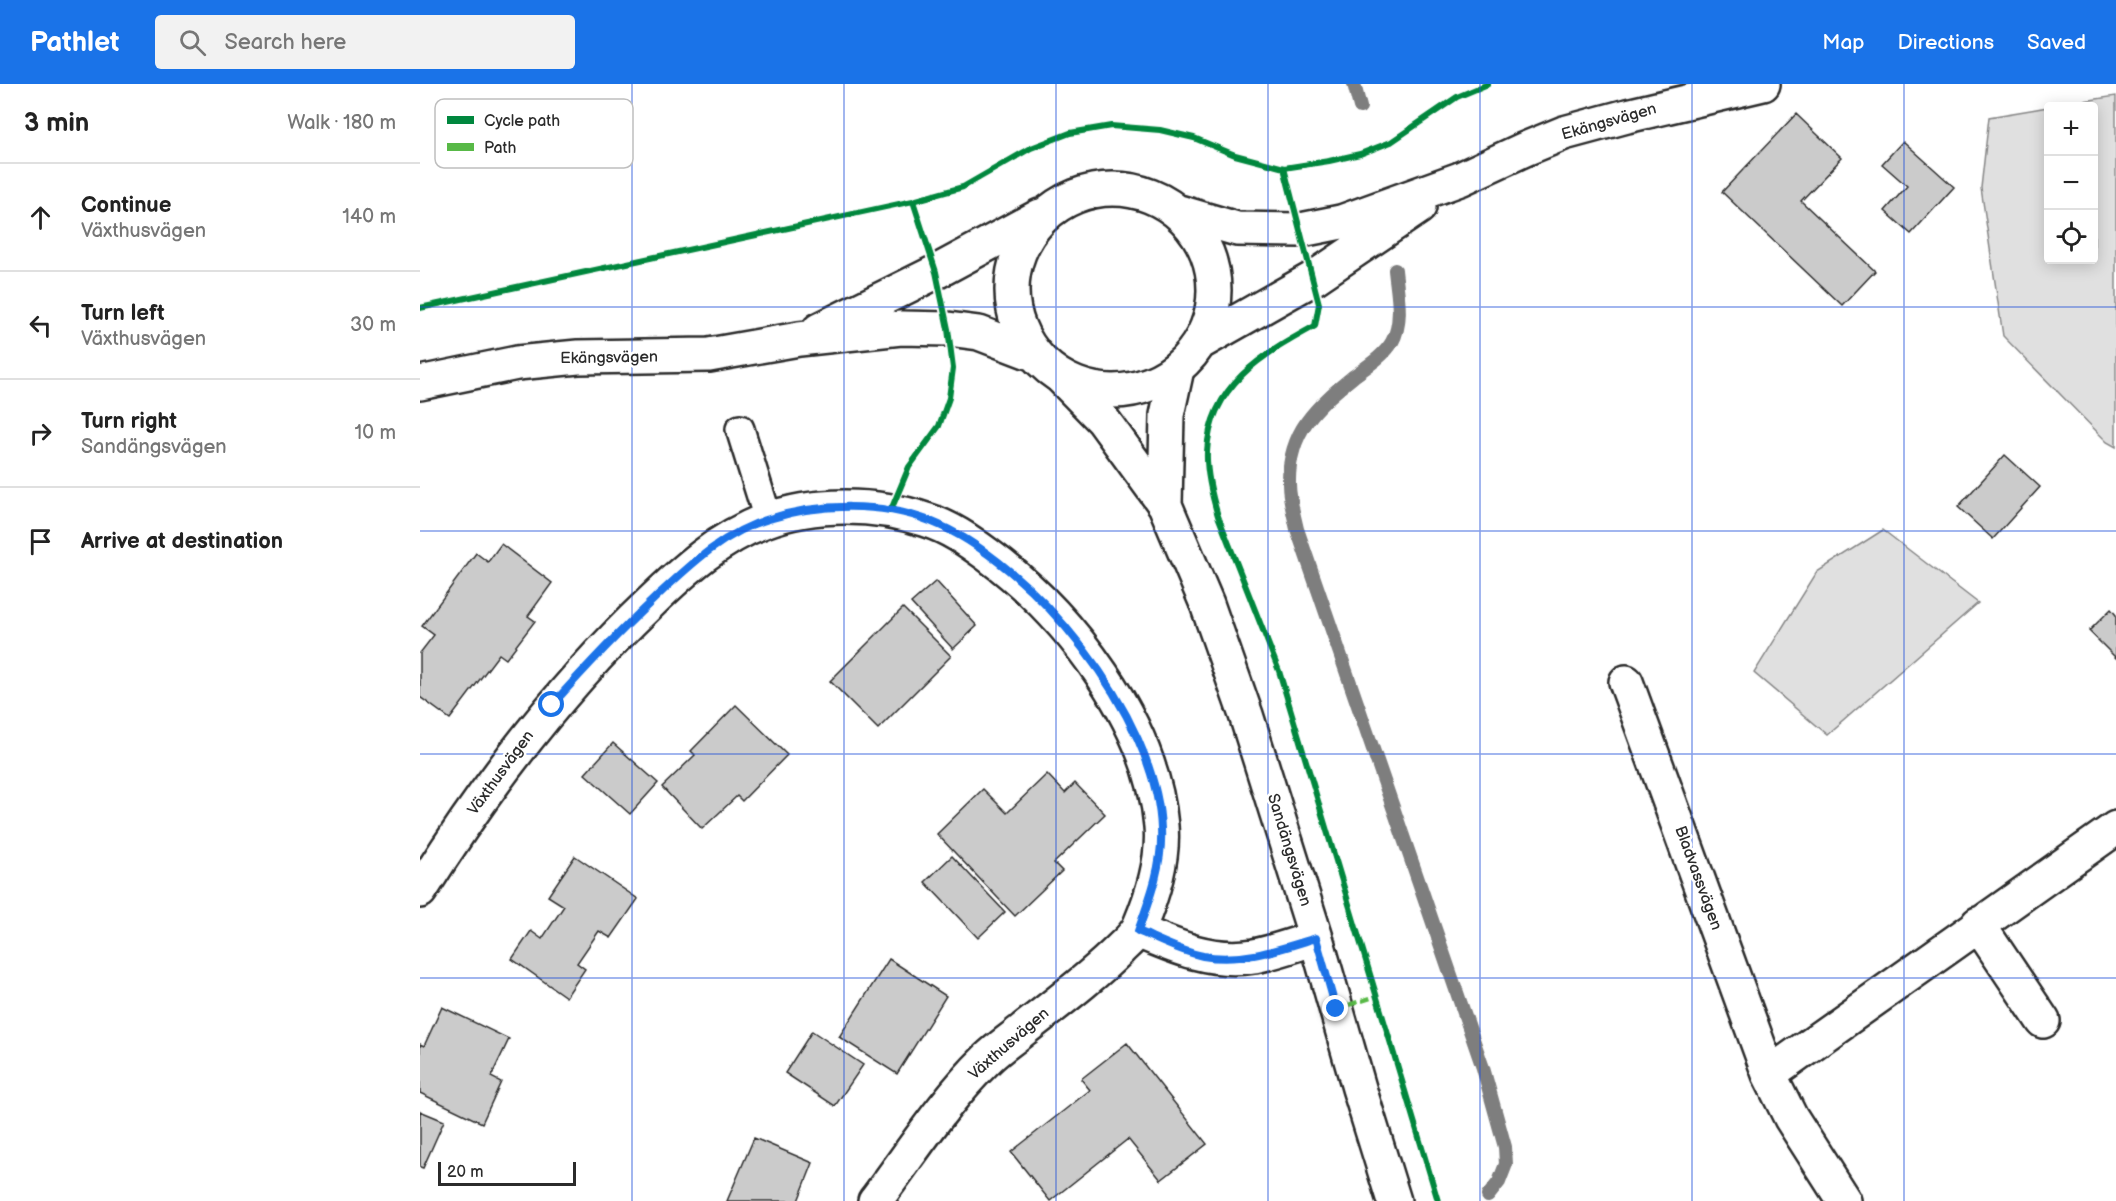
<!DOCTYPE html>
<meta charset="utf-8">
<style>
:root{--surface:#fff;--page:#f2f2f2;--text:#222;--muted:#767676;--line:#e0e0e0;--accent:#1a73e8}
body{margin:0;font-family:"Balsamiq Sans",sans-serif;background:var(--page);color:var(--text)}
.controls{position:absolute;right:18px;top:18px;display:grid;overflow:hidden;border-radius:6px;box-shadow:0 3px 15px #0003}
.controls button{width:54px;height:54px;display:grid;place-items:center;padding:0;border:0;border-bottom:2px solid var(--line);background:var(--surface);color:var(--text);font:30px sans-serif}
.scale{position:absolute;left:18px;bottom:15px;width:138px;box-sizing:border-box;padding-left:6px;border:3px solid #2b2b2b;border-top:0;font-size:16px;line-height:21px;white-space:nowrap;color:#2b2b2b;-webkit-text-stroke:4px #fff;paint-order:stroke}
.stop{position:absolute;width:18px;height:18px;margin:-14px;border:4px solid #1a73e8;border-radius:50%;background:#fff}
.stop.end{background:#1a73e8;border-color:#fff;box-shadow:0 2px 6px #0008}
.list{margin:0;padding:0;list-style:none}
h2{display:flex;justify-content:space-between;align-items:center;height:78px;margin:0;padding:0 24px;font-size:26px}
h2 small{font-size:20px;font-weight:400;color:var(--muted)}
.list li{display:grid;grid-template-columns:39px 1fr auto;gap:18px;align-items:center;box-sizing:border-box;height:108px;padding:0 24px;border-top:2px solid var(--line)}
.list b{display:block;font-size:22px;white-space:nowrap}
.list p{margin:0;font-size:20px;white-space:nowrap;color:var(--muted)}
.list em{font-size:20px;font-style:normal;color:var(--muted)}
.icon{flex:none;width:33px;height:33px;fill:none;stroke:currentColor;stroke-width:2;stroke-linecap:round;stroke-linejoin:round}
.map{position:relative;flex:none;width:1696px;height:1117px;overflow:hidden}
header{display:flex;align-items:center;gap:36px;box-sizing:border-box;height:84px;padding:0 30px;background:var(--accent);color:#fff}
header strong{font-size:28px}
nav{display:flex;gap:33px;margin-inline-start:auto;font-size:21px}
.search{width:420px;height:54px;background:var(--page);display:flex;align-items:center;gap:15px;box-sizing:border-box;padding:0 21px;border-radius:6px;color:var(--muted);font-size:22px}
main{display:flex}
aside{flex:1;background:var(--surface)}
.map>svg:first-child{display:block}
</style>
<header>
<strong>Pathlet</strong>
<div class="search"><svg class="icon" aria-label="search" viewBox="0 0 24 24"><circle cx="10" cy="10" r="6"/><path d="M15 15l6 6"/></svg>Search here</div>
<nav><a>Map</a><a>Directions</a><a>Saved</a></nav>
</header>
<main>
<aside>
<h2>3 min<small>Walk · 180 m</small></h2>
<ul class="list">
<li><svg class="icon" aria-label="ahead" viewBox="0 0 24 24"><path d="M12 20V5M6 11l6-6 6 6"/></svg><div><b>Continue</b><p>Växthusvägen</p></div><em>140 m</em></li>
<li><svg class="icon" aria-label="left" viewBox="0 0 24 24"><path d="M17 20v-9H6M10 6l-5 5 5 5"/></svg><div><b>Turn left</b><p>Växthusvägen</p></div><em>30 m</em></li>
<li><svg class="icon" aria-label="right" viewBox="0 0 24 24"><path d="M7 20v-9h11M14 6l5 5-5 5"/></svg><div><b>Turn right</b><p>Sandängsvägen</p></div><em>10 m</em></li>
<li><svg class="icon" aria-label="arrive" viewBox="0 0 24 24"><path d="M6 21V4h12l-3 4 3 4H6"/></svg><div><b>Arrive at destination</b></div></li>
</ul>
</aside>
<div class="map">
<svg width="1696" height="1117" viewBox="0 0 1696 1117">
<rect width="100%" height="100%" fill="#fff"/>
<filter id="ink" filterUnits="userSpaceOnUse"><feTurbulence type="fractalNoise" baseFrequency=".0167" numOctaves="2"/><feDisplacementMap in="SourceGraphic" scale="12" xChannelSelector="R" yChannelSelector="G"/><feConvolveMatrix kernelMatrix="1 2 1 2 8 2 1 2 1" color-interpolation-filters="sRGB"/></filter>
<g filter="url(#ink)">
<!-- green -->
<path fill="#e0e0e0" stroke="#868686" stroke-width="1.5" d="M1696 12V363L1687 358 1583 252 1561 104 1569 33 1628 23V176H1674V22H1630Z
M1463 446 1558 519 1407 651 1334 589 1397 488Z"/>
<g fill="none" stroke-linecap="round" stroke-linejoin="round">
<!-- stream -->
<path stroke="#7e7e7e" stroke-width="14" d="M934 0 940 23
M975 186C977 208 984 237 972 258 964 272 946 283 934 292 896 323 868 347 869 400 869 415 874 431 877 445L1063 984 1085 1063 1086 1080 1079 1098 1068 1112"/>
</g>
<!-- building -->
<path fill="#cbcbcb" stroke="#2b2b2b" stroke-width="1.5" d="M1376 30 1422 74 1381 117 1455 187 1422 222 1302 108Z
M1483 57 1534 103 1491 150 1465 127 1487 102 1462 80Z
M1585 371 1620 403 1573 455 1538 423Z
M81 460 132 499 108 532 115 537 86 575 79 570 30 635 0 613V569L14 551 2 542 56 469 68 478Z
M516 497 557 542 533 565 491 519Z
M483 524 531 572 458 645 410 597Z
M1691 525 1696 531V574L1669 547Z
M316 621 367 671 322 717 317 712 282 745 242 703 275 671 271 667Z
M193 659 238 699 210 730 165 690Z
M627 690 645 709 655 699 685 730 634 779 642 787 595 832 517 750 563 705 587 729Z
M155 772 218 815 191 854 179 847 157 879 165 885 146 913 92 875 111 847 122 855 144 822 128 812Z
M532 772 585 828 558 854 505 798Z
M469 875 526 912 477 990 419 953Z
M22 923 89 955 71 993 81 998 62 1039 0 1009V960L4 962Z
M392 947 443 981 415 1022 365 989Z
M707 959 787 1060 741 1096 708 1055 630 1117 591 1068 670 1006 661 995Z
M0 1027 24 1037 3 1084 0 1083Z
M334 1054 393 1079 378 1117H307Z"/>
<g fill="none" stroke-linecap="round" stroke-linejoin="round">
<!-- lane casing -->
<g stroke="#2b2b2b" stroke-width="32">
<path id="lane" d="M320 345 348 435"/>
</g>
<!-- street casing -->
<g stroke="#2b2b2b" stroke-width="38">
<path id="street" d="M642 294 683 336 745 421 787 520 826 631 896 854 939 1004 974 1117
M745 421 747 331 757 285
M1206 598 1349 990 1371 1034 1424 1117
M0 807C66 702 140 604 230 519 264 486 299 454 344 437 394 418 456 419 506 436 529 443 549 457 568 471 649 531 732 638 741 742 744 775 733 810 720 841 716 851 708 857 700 865 671 894 637 919 604 945 592 955 578 964 567 975 524 1017 491 1069 455 1117
M1558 840 1623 937
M718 847C755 863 792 879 834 872 855 868 876 860 896 854
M1349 990 1696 744"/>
</g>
<!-- secondary casing -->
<g stroke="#2b2b2b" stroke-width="38">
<path id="secondary" d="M592 206a101 101 0 1 1 202 0a101 101 0 1 1-202 0Z
M759 128 817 145 881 146 921 138 1040 95 1105 65 1144 49 1207 32 1343 0
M399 246 516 188 620 132
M781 258 894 194 999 123
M0 299 97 279 158 273 289 271 379 255 481 244 528 245 559 249 614 270"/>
</g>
<!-- lane -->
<use href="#lane" stroke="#fff" stroke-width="27"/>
<!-- street -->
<use href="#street" stroke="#fff" stroke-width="33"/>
<!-- secondary -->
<use href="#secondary" stroke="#fff" stroke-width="33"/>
<!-- quiet -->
<path stroke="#58b947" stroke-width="4.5" stroke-dasharray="9 4.5" stroke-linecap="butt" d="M916 925 957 912"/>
<!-- cycleway casing -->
<g stroke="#fff" stroke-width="10">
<path id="cycleway" d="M864 84 899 220 895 242C842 271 790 301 787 368 786 389 792 412 798 432L859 587 1018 1117
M0 224 493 117 543 103 611 64 650 49 691 42 740 46 774 54 815 71 864 84 909 77 940 70 971 58 1037 13 1068 0
M471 426 489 383 519 342 529 314 533 284 528 245 516 188 493 117"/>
</g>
<!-- cycleway -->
<use href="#cycleway" stroke="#00873e" stroke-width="6"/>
</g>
</g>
<g fill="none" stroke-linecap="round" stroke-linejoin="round" filter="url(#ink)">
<!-- route -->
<path stroke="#1a73e8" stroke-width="8" d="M132 621C165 584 199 548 235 514 268 483 304 448 349 435 399 419 461 418 510 437 613 478 737 632 741 745 743 780 730 814 718 847 739 856 760 867 783 872 822 879 860 865 896 854L916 925"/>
</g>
<!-- grid -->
<path fill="none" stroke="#1d4ed8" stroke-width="1.5" stroke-opacity="0.55" d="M212 0V1117M424 0V1117M636 0V1117M848 0V1117M1060 0V1117M1272 0V1117M1484 0V1117M0 223H1696M0 447H1696M0 670H1696M0 894H1696"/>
<g text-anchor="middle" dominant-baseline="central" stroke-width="5" stroke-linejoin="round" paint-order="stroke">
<!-- street labels -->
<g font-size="16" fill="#2b2b2b" stroke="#fff">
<text transform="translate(1189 38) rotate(-16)">Ekängsvägen</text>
<text transform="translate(189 274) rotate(-1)">Ekängsvägen</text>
<text transform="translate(81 689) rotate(-54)">Växthusvägen</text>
<text transform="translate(869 766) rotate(73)">Sandängsvägen</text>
<text transform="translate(1278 794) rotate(70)">Bladvassvägen</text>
<text transform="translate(589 960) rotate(-41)">Växthusvägen</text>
</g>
</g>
<!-- legend -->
<rect x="15" y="15" width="198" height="69" rx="9" fill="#fff" stroke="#bfbfbf" stroke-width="1.5"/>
<rect x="27" y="32" width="27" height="8" fill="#00873e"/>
<rect x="27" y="59" width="27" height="8" fill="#58b947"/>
<g font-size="16" fill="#2b2b2b">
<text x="64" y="42">Cycle path</text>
<text x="64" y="69">Path</text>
</g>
</svg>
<div class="controls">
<button>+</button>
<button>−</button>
<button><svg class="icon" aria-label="locate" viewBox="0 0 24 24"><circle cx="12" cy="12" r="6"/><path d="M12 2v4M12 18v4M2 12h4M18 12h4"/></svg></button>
</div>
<div class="scale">20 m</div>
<div class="stop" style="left:132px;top:621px"></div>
<div class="stop end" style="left:916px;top:925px"></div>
</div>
</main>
